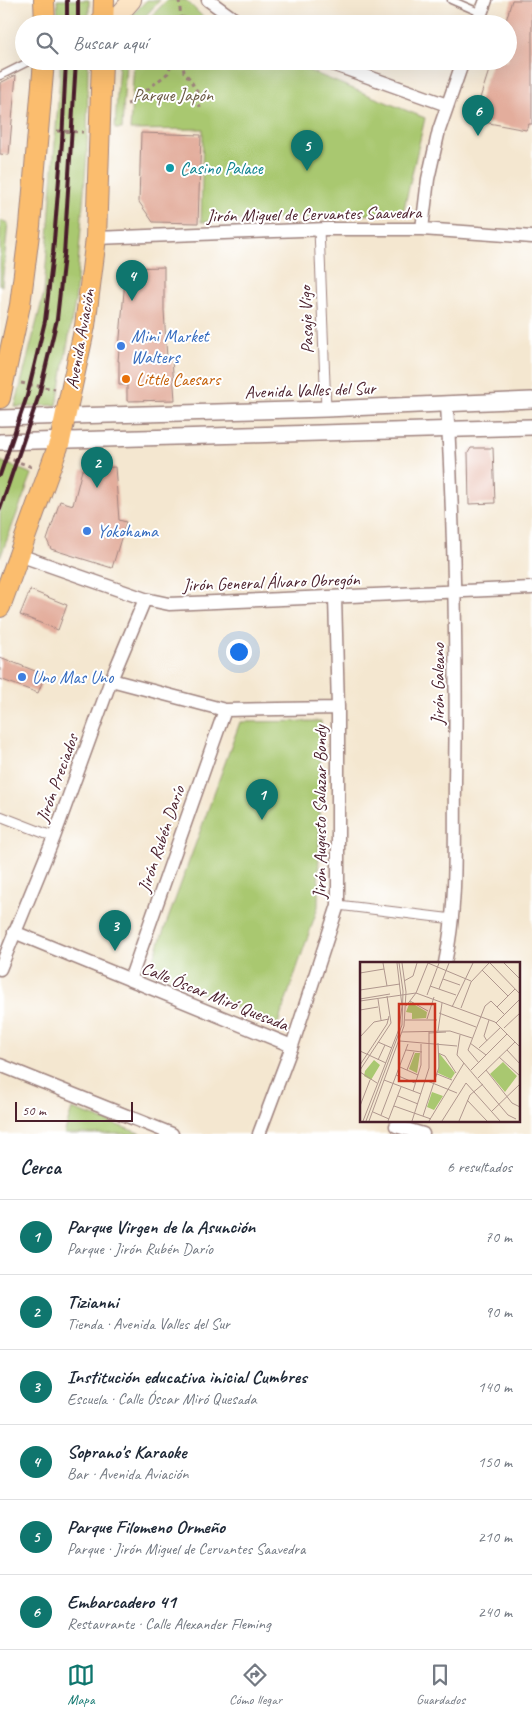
<!DOCTYPE html>
<html lang="es">
<meta charset="utf-8">
<style>
:root{--surface:#fff;--page:#f2f2f3;--text:#1f2937;--muted:#747a83;--line:#e0e1e3;--accent:#0f766e}
body{margin:0;font-family:Caveat,sans-serif;background:var(--page);color:var(--text)}
.scale{position:absolute;left:15px;bottom:12px;width:118px;box-sizing:border-box;padding-left:5px;border:2px solid #4a1f2b;border-top:0;font-size:14px;line-height:18px;white-space:nowrap;color:#4a1f2b;-webkit-text-stroke:4px #fff;paint-order:stroke}
.you{position:absolute;left:238px;top:651px;width:18px;height:18px;margin:-12px;border:4px solid #fff;border-radius:50%;background:#1a73e8;box-shadow:0 0 0 8px #1a73e833}
.badge{display:grid;place-items:center;width:32px;height:32px;border-radius:50%;background:var(--accent);color:#fff;font-size:16px;font-weight:700}
.pin{position:absolute;translate:-50% -41px;filter:drop-shadow(0 1px 2px #0008)}
.pin::after{content:'';position:absolute;top:26px;width:18px;height:15px;background:inherit;clip-path:polygon(0 0,100% 0,50% 100%)}
.list{margin:0;padding:0;list-style:none}
h2{display:flex;justify-content:space-between;align-items:center;height:65px;margin:0;padding:0 20px;font-size:21px}
h2 small{font-size:16px;font-weight:400;color:var(--muted)}
.list li{display:grid;grid-template-columns:32px 1fr auto;gap:15px;align-items:center;box-sizing:border-box;height:75px;padding:0 20px;border-top:1px solid var(--line)}
.list b{display:block;font-size:19px;white-space:nowrap}
.list p{margin:0;font-size:16px;white-space:nowrap;color:var(--muted)}
.list em{font-size:16px;font-style:normal;color:var(--muted)}
.icon{flex:none;width:28px;height:28px;fill:none;stroke:currentColor;stroke-width:2;stroke-linecap:round;stroke-linejoin:round}
.map{position:relative;flex:none;width:532px;height:1134px;overflow:hidden}
.search{position:absolute;background:var(--surface);box-shadow:0 5px 20px #0002;left:15px;right:15px;top:15px;height:55px;display:flex;align-items:center;gap:12px;box-sizing:border-box;padding:0 18px;border-radius:28px;color:var(--muted);font-size:19px}
.sheet{height:515px;background:var(--surface)}
nav{display:flex;justify-content:space-around;align-items:center;box-sizing:border-box;height:70px;border-top:1px solid var(--line);background:var(--surface);font-size:14px;color:var(--muted)}
nav a{display:grid;justify-items:center;gap:2px}
nav .on{color:var(--accent)}
.map>svg:first-child{display:block}
</style>
<div class="map">
<svg width="532" height="1134" viewBox="0 0 532 1134">
<rect width="100%" height="100%" fill="#fff"/>
<filter id="ink" filterUnits="userSpaceOnUse"><feTurbulence type="fractalNoise" baseFrequency=".02" numOctaves="2"/><feDisplacementMap in="SourceGraphic" scale="10" xChannelSelector="R" yChannelSelector="G"/><feConvolveMatrix kernelMatrix="1 2 1 2 8 2 1 2 1" color-interpolation-filters="sRGB"/></filter>
<filter id="wash" filterUnits="userSpaceOnUse"><feTurbulence type="fractalNoise" baseFrequency=".0096" numOctaves="4" result="noise"/><feDisplacementMap in="SourceGraphic" scale="20" xChannelSelector="R" yChannelSelector="G"/><feGaussianBlur stdDeviation="1.12" result="paint"/><feColorMatrix in="noise" values="0 0 0 0 0 0 0 0 0 0 0 0 0 0 0 0 0 1.4 0 .05"/><feComposite in="paint" operator="in"/></filter>
<g filter="url(#wash)">
<rect width="100%" height="100%" fill="#f4e7d0"/>
<!-- green -->
<path fill="#a9c870" stroke="#7a744e" d="M57 0H89V24H58Z
M147 0H160L138 24H134L128 19Z
M167 0H186L202 16 215 24H144Z
M60 61H88L87 153 75 302 57 405 15 407 44 293 60 74Z
M119 61H126L122 129H115Z
M134 61H285L425 118 403 213 201 222 203 129 130 130Z
M0 220 8 223 2 286 0 285Z
M0 461 32 474 0 558Z
M321 721 318 907 277 1026 149 971 240 722Z
M72 1109 142 1134H64Z"/>
<g id="blocks">
<!-- building -->
<path fill="#e3ad9c" d="M512 0H532V124H529L526 130 473 120 492 61H508V24H505Z
M16 75 9 155 0 154V83Z
M141 133 201 135 198 223 153 222 139 202Z
M164 267V310L167 359H172L175 400 127 401V385H119V361H118L126 268Z
M471 448H493L495 503 469 504 468 453Z
M115 467 119 520 126 522 112 568 51 549 47 540 60 501 73 505 82 470Z
M30 590 67 605 58 630 20 615Z
M0 657 45 675 38 693 0 679Z"/>
</g>
</g>
<g filter="url(#ink)">
<use href="#blocks" fill-opacity="0" stroke="#9f837e" stroke-width="1"/>
<g fill="none" stroke-linecap="round" stroke-linejoin="round">
<!-- service casing -->
<g stroke="#9f837e" stroke-width="9">
<path id="service" d="M451 0 481 13
M0 76 30 61"/>
</g>
<!-- pedestrian casing -->
<g stroke="#9f837e" stroke-width="11">
<path id="pedestrian" d="M319 229 326 409
M0 816 54 837
M338 905 453 919"/>
</g>
<!-- minor casing -->
<g stroke="#9f837e" stroke-width="15">
<path id="minor" d="M208 0 241 24
M477 24 486 0
M324 61 447 105
M422 229 428 179 439 130 463 61
M96 238 328 229H422L532 237
M19 555 145 599 169 604 532 588
M111 680 225 710 338 708
M14 932 292 1046
M445 963C458 903 454 842 455 782 457 656 454 530 447 404
M0 969 54 837 111 680 145 599
M130 980 225 710
M0 1065 172 1134
M396 1126 423 1134
M259 1134 292 1046 338 905V708L335 597"/>
</g>
<!-- tertiary casing -->
<g stroke="#9f837e" stroke-width="18">
<path id="tertiary" d="M0 418 326 409 532 400
M0 442 532 427"/>
</g>
<!-- secondary casing -->
<g stroke="#9f837e" stroke-width="20">
<path id="secondary" d="M111 24 132 0"/>
</g>
<!-- primary casing -->
<g stroke="#9f837e" stroke-width="22">
<path id="primary" d="M44 0 45 24
M103 24 104 0
M0 398 20 305 30 226 44 61
M0 607 60 441 85 326 96 238 102 61"/>
</g>
<!-- path -->
<path stroke="#9f837e" stroke-width="3" stroke-dasharray="4 4" stroke-linecap="butt" d="M179 0 181 18
M76 24 86 18
M167 24C176 15 188 16 197 24
M185 61 183 65 184 72 189 78 197 91 200 107
M127 104 131 103 168 73 172 61
M57 131 83 132
M21 383 55 389
M5 457 32 467"/>
<!-- service -->
<use href="#service" stroke="#fff" stroke-width="6"/>
<!-- pedestrian -->
<use href="#pedestrian" stroke="#fff" stroke-width="9"/>
<!-- minor -->
<use href="#minor" stroke="#fff" stroke-width="12"/>
<!-- tertiary -->
<use href="#tertiary" stroke="#fff" stroke-width="15"/>
<!-- secondary -->
<use href="#secondary" stroke="#fde5c5" stroke-width="18"/>
<!-- primary -->
<use href="#primary" stroke="#fbbd6e" stroke-width="20"/>
<!-- rail -->
<path stroke="#4a1f2b" stroke-width="4" d="M67 0V24
M78 0V24
M0 475 27 396 45 321 53 253 62 142 66 61
M0 509 39 395 57 319 64 255 76 61"/>
</g>
</g>
<!-- markers -->
<circle fill="#0f9aa8" stroke="#fff" stroke-width="2" cx="170" cy="168" r="5"/>
<g fill="#3f7fe0" stroke="#fff" stroke-width="2">
<circle cx="121" cy="346" r="5"/>
<circle cx="87" cy="531" r="5"/>
<circle cx="22" cy="677" r="5"/>
</g>
<circle fill="#e8710a" stroke="#fff" stroke-width="2" cx="126" cy="379" r="5"/>
<g text-anchor="middle" dominant-baseline="central" stroke-width="4" stroke-linejoin="round" paint-order="stroke">
<!-- park labels -->
<g font-size="18" fill="#6b5a43" stroke="#fff">
<text x="173" y="95">Parque Japón</text>
</g>
<!-- culture labels -->
<g font-size="18" fill="#0d838f" stroke="#fff" text-anchor="start">
<text x="180" y="168">Casino Palace</text>
</g>
<!-- street labels -->
<g font-size="18" fill="#4a1f2b" stroke="#fff">
<text transform="translate(314 214) rotate(-1)">Jirón Miguel de Cervantes Saavedra</text>
<text transform="translate(306 320) rotate(-92)">Pasaje Vigo</text>
<text transform="translate(80 339) rotate(-80)">Avenida Aviación</text>
<text transform="translate(310 390) rotate(-2)">Avenida Valles del Sur</text>
<text transform="translate(271 582) rotate(-2)">Jirón General Álvaro Obregón</text>
<text transform="translate(438 684) rotate(-90)">Jirón Galeano</text>
<text transform="translate(57 778) rotate(-70)">Jirón Preciados</text>
<text transform="translate(320 812) rotate(-90)">Jirón Augusto Salazar Bondy</text>
<text transform="translate(161 839) rotate(-71)">Jirón Rubén Darío</text>
<text transform="translate(215 996) rotate(22)">Calle Óscar Miró Quesada</text>
</g>
<!-- shop labels -->
<g font-size="18" fill="#366cbe" stroke="#fff" text-anchor="start">
<text x="131" y="336">Mini Market<tspan x="131" dy="21">Walters</tspan></text>
<text x="97" y="531">Yokohama</text>
<text x="32" y="677">Uno Mas Uno</text>
</g>
<!-- food labels -->
<g font-size="18" fill="#c56008" stroke="#fff" text-anchor="start">
<text x="136" y="379">Little Caesars</text>
</g>
</g>
<!-- overview -->
<g transform="translate(360 962)">
<rect width="160" height="160" fill="#f4e7d0"/>
<path d="M50 40 67 50 66 56 52 57V51L46 50ZM55 91H60L57 111 49 107ZM79 91 95 111 91 117 78 111ZM14 98 20 103 11 118 4 114 5 109ZM143 100 157 114 145 130 130 112ZM72 130 83 134 74 148 67 145Z" fill="#a9c870"/>
<path fill="none" stroke="#b0978e" stroke-width="1" d="M23 1 27 24M68 1 111 19M130 1 160 32M144 1 160 17M122 8 148 34M0 11 24 7M83 17 100 23M44 19 53 14 57 1M70 24 96 33M79 27 89 1M0 28 40 22M67 33 79 1M0 37 30 32M18 37 21 58M0 39 56 31 135 60 160 85M50 39 68 49M46 44 56 31 68 1M92 45 113 1M137 45 155 27M101 46 111 20 129 1M0 48 18 45M79 51 116 65M67 57 74 35M45 58H77M136 61 160 37M144 66 160 51M78 69 82 41M42 70 90 69 112 76M69 71 86 70M100 73 97 93 148 153 156 157M0 75 14 60 29 57M40 79 97 84M127 79 124 74 129 58M18 80 32 86M110 81 126 93M119 86 141 65M46 88 62 90M147 88 160 102M0 89 26 101M78 91 85 94 96 111M139 95 160 114M18 98 25 83M119 101 108 88 125 44 131 39 144 52M0 103 27 62 29 54M40 105 58 113M0 108 31 61 27 34M47 108 54 90M111 108 147 72M126 108 152 141 160 145M0 110 17 121M77 112 92 118M36 113 55 121M118 116 155 80M24 118 61 132M65 118 97 131M53 129 61 103V82M38 134 58 142M107 138 127 159M0 144 10 118M34 144 71 157M132 149 160 122M13 150 29 157M21 153 48 82M63 154 79 105 78 81M3 159 39 67 42 44 37 1M6 159 42 63 43 29 39 1M9 159 44 64 46 30 42 1M28 159 41 125M52 159 69 106V69M69 159 104 101M82 159 106 121 140 159M99 159 110 133 123 122"/>
<path fill="#c8321e" fill-opacity="0.15" stroke="#c8321e" stroke-width="2.5" d="M39 42H75V119H39Z"/>
<rect width="160" height="160" fill="none" stroke="#4a1f2b" stroke-width="2.5"/>
</g>
</svg>
<div class="scale">50 m</div>
<div class="you"></div>
<div class="pin badge" style="left:262px;top:820px">1</div>
<div class="pin badge" style="left:97px;top:488px">2</div>
<div class="pin badge" style="left:115px;top:951px">3</div>
<div class="pin badge" style="left:132px;top:301px">4</div>
<div class="pin badge" style="left:307px;top:171px">5</div>
<div class="pin badge" style="left:478px;top:136px">6</div>
<div class="search"><svg class="icon" aria-label="search" viewBox="0 0 24 24"><circle cx="10" cy="10" r="6"/><path d="M15 15l6 6"/></svg>Buscar aquí</div>
</div>
<section class="sheet">
<h2>Cerca<small>6 resultados</small></h2>
<ul class="list">
<li><span class="badge">1</span><div><b>Parque Virgen de la Asunción</b><p>Parque · Jirón Rubén Darío</p></div><em>70 m</em></li>
<li><span class="badge">2</span><div><b>Tizianni</b><p>Tienda · Avenida Valles del Sur</p></div><em>90 m</em></li>
<li><span class="badge">3</span><div><b>Institución educativa inicial Cumbres</b><p>Escuela · Calle Óscar Miró Quesada</p></div><em>140 m</em></li>
<li><span class="badge">4</span><div><b>Soprano's Karaoke</b><p>Bar · Avenida Aviación</p></div><em>150 m</em></li>
<li><span class="badge">5</span><div><b>Parque Filomeno Ormeño</b><p>Parque · Jirón Miguel de Cervantes Saavedra</p></div><em>210 m</em></li>
<li><span class="badge">6</span><div><b>Embarcadero 41</b><p>Restaurante · Calle Alexander Fleming</p></div><em>240 m</em></li>
</ul>
</section>
<nav>
<a class="on"><svg class="icon" aria-label="map" viewBox="0 0 24 24"><path d="M3 6l6-2 6 2 6-2v14l-6 2-6-2-6 2zM9 4v14M15 6v14"/></svg>Mapa</a>
<a><svg class="icon" aria-label="directions" viewBox="0 0 24 24"><path d="M12 3l9 9-9 9-9-9zM9 14v-3h6M13 9l2 2-2 2"/></svg>Cómo llegar</a>
<a><svg class="icon" aria-label="saved" viewBox="0 0 24 24"><path d="M7 4h10v16l-5-4-5 4z"/></svg>Guardados</a>
</nav>
